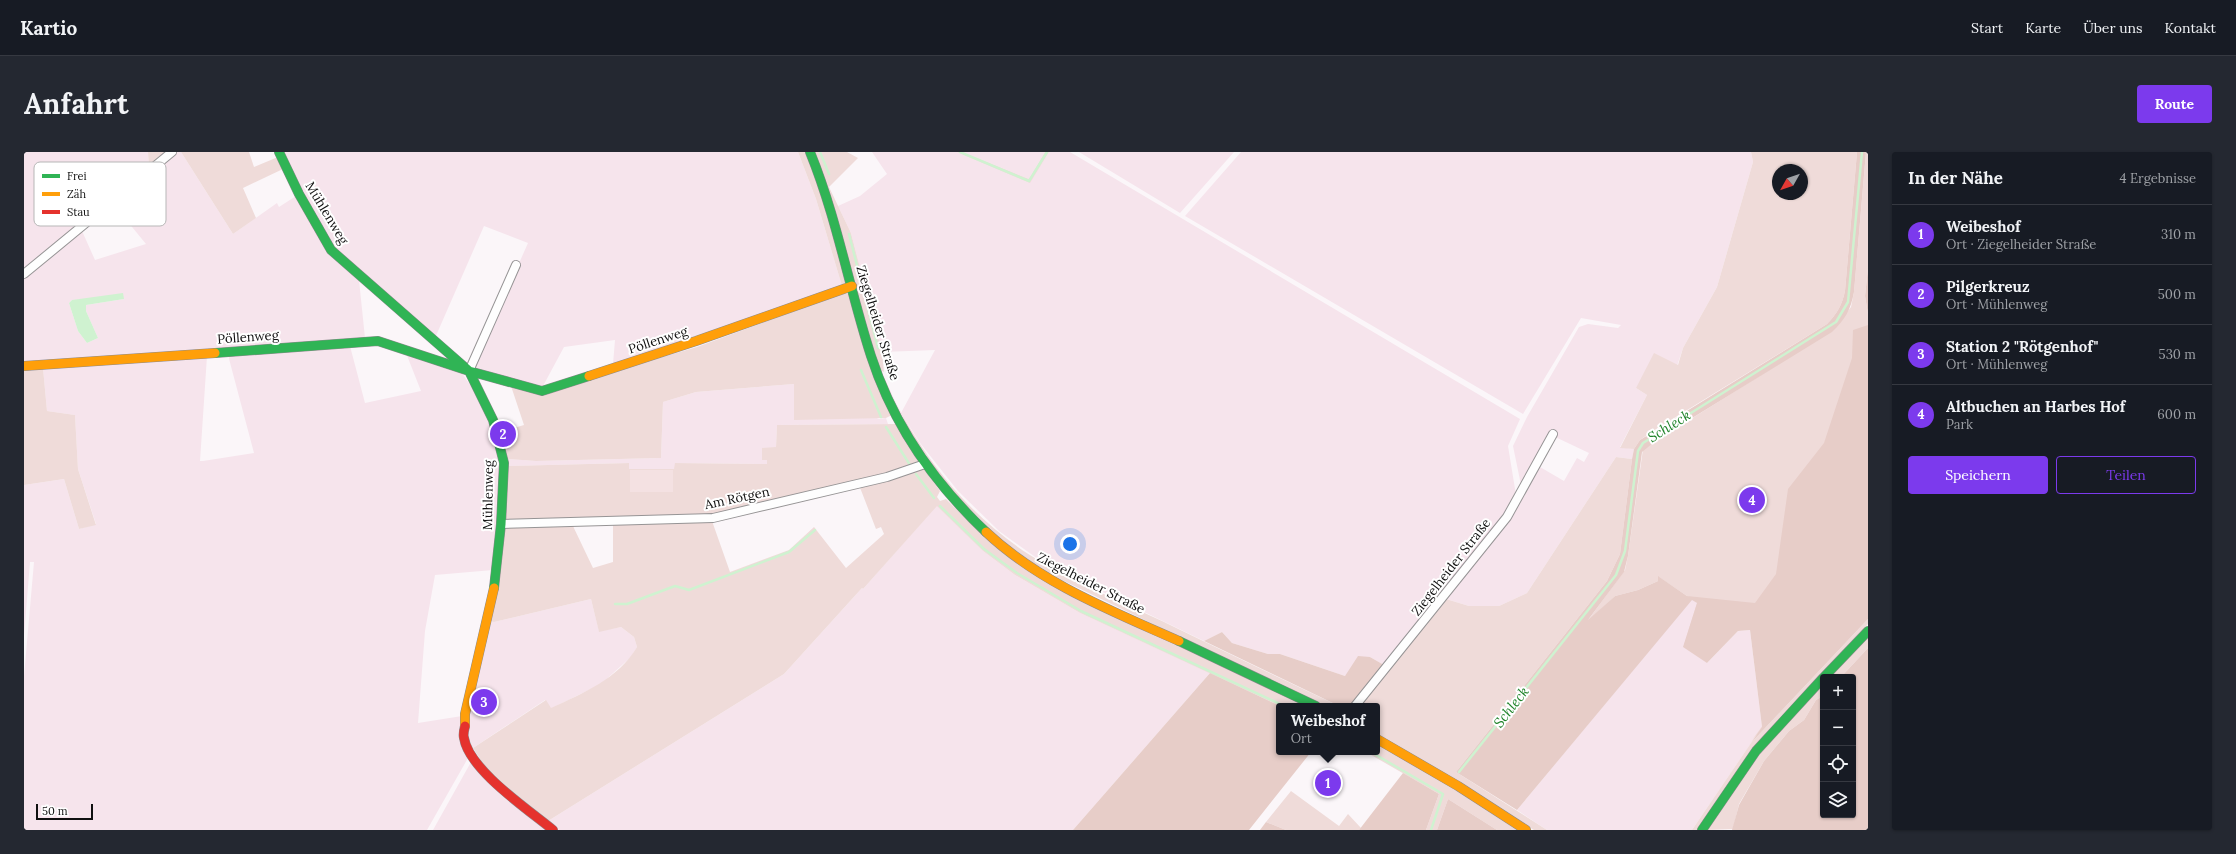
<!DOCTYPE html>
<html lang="de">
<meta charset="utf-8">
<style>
:root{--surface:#171b24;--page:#242831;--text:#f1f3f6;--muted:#9ea1a6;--line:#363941;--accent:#7c3aed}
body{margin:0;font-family:Lora,serif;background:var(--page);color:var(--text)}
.controls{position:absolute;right:12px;bottom:12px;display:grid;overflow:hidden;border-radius:4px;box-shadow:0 1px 3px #0004}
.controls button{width:36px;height:36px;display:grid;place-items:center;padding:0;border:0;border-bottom:1px solid var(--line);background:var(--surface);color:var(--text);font:20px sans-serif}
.compass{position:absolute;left:1748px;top:12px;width:36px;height:36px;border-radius:50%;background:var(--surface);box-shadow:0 1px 3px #0004;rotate:230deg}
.scale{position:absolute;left:12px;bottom:10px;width:57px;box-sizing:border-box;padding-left:4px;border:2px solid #101010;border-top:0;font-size:11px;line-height:14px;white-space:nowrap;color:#101010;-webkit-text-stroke:3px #fff;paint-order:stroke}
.you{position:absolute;left:1046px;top:392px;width:14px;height:14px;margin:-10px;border:3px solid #fff;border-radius:50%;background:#1a73e8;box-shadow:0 0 0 6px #1a73e833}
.badge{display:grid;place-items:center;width:26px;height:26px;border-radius:50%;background:var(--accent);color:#fff;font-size:13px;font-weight:700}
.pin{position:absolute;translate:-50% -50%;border:2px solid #fff;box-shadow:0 1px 4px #0006}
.popup{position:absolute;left:1252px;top:551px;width:104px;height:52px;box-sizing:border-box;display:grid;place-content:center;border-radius:4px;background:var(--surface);filter:drop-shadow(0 1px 3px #0005);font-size:13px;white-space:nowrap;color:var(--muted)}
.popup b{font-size:15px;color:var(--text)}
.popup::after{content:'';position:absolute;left:50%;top:100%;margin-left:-8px;border:8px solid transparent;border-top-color:var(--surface)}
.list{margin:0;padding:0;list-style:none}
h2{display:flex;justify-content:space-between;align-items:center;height:52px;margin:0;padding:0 16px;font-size:17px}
h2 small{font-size:13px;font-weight:400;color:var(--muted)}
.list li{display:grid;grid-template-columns:26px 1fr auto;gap:12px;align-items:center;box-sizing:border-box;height:60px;padding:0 16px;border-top:1px solid var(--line)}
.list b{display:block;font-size:15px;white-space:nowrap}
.list p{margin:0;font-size:13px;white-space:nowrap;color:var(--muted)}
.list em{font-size:13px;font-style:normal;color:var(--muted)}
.actions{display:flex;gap:8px;padding:12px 16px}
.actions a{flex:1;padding:9px 0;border:1px solid var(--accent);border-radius:4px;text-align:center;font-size:14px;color:var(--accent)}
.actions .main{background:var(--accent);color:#fff}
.icon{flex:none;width:22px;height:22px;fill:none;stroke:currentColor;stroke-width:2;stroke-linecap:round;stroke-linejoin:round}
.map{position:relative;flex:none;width:1844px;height:678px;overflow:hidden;border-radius:4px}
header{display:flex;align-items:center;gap:24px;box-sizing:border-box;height:56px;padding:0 20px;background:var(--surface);border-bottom:1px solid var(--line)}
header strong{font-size:19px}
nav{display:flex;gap:22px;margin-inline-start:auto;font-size:14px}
.intro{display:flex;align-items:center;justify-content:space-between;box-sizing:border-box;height:96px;padding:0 24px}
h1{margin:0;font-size:28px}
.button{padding:10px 18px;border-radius:4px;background:var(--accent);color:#fff;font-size:14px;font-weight:700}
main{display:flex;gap:24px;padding:0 24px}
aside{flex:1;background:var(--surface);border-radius:4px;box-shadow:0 1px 3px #0004}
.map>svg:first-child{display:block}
</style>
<header>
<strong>Kartio</strong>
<nav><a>Start</a><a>Karte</a><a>Über uns</a><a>Kontakt</a></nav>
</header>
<div class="intro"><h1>Anfahrt</h1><a class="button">Route</a></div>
<main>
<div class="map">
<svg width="1844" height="678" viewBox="0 0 1844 678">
<rect width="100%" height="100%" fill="#fbf6f9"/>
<!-- farmland -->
<path fill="#f6e4ec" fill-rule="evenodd" d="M0 0H124L125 16 0 119Z
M152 0H157L209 82 253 51 255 55 272 44 335 128 341 186 0 211V126L58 79 71 108 122 92 90 53ZM100 147 62 153V159L74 186 63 191 54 179 45 151 48 148Z
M259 0H774L792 47 818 134 589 212 591 188 540 195 519 234 448 217 504 91 460 74 411 186 311 97 276 36Z
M848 0H933L1006 30 1025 0H1046L1496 267 1484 294 1492 343 1481 362 1360 513 1346 505 1321 524 1256 502H1244L1208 491 1198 480 1180 489 1021 412 975 379 934 339 896 291 877 261 911 198 858 200 827 81 814 54 836 44 863 22Z
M938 0H1021L1005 27Z
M1055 0H1210L1156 61Z
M1217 0H1727L1729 10 1693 135 1659 196 1653 214 1612 236 1623 243 1596 295 1610 297 1608 307 1592 305 1503 441 1475 454H1445L1422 447 1487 366 1516 315 1540 329 1553 306 1560 310 1565 301 1527 283 1497 333 1489 294 1503 265 1555 175 1564 172 1594 176 1597 173 1557 166 1499 262 1161 64Z
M326 194 341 251 397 239 382 201 435 217 456 247 465 268 476 314 469 418 411 423 401 479 394 571 438 564 444 606 403 678H0V524L10 410H6L0 484V333L40 327 55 377 72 372 54 317 51 263 23 259 19 216 183 204 176 309H179L230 301 204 203Z
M770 232 855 267 862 266 864 272 753 273 752 296H738V308H743V312L651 311V317H605L604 311 483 314V307L512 309 637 306 639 250 672 240Z
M913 353 959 399 991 423 1056 461 1186 521 1049 678H535L524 669 760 522 838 436 839 437Z
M567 447 575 479 597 475 610 485 613 495 607 505 577 532 526 557 521 548 449 596 444 587 445 562 465 469 470 470Z
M1668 447 1673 451 1683 511 1714 479 1726 478 1738 575 1668 678H1523L1493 658Z
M447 610 524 678H409Z"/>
<!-- green -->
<path fill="#efdbd9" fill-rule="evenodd" d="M124 0H144L125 16Z
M157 0H225L230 15 254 5 259 17 219 36 232 66 209 82Z
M774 0H782L796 36 823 129 818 134 792 47Z
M789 0H823L834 6 805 35 827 81 858 200 860 220 856 218Z
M933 0H938L1005 27 1021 0H1025L1006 31Z
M1727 0H1833L1821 139C1818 153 1813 162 1803 172L1629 279 1616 288 1610 297 1596 296 1623 243 1612 236 1630 201 1654 213 1659 196 1693 135 1729 10ZM1754 18H1778V42H1754Z
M1842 0H1844V116L1841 144 1844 162V393L1835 475 1728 588 1739 573 1727 476H1715L1660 493 1674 448 1663 444 1635 425 1634 429 1614 438 1591 444 1562 471 1601 418 1604 404 1619 297 1809 178 1827 155 1830 140Z
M819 141 826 142 868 263 862 266 770 268V232L672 240 639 250 637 306 512 309 483 307 477 280 500 273 487 234 519 244 576 223 673 195Z
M19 216 23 259 51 263 54 317 72 373 55 377 40 327 0 333V217Z
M859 225H860C892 300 949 372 1021 412 1059 433 1099 451 1138 469 1197 498 1256 526 1315 554H1298L1038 428 1009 411 981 391 925 337 887 281Z
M872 272 894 309 889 314 863 322 692 363 481 368 483 314 605 311V317H650L651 311 743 312V308H738V296L752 295 753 273Z
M1592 305 1608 307 1596 402 1583 429 1432 620 1523 678H1510L1353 583V554H1336L1422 447 1445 454H1475L1503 441Z
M900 317 916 339 913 345 916 349 922 347 941 366 1004 417 1282 554H1256L1056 461 991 423 959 399 913 354 839 437 838 436 760 522 524 669 463 618 449 596 522 548 527 556C559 541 594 527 613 495L610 485 597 475 575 480 567 447 470 470 465 469 481 377 484 375 548 372 569 416 589 410V371L688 369 706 420 765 398 790 375 822 416 860 382 857 375 852 377 835 333Z
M1844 467V472L1758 564 1673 678H1668L1727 591Z
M1844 482V496L1817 525H1804Z
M1799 530V544L1792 548 1780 568 1765 579 1740 609 1715 652 1709 677 1682 678 1729 608Z
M1353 592 1411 624 1495 678H1473L1424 647 1413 678H1402L1415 642 1342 600H1353Z
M1267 639 1315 674 1324 662 1337 676 1335 678H1262L1242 670Z"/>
<!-- forest -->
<path fill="#e7cdc8" d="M1833 0H1842L1830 140C1827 157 1821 168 1808 180L1634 287 1618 300 1604 404 1600 420 1564 468 1591 444 1614 438 1634 429V424L1663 444 1731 451 1752 422 1764 337 1800 291 1828 206 1829 178 1844 173V467L1727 591 1738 575 1726 478 1714 479 1683 511 1659 495 1673 451 1668 448 1493 658 1432 620 1583 429 1596 402 1608 307 1610 297 1616 288 1803 172C1813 162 1818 153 1821 139Z
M1844 116V162L1841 144Z
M1198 480 1208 491 1244 502H1256L1321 524 1334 504 1346 505 1360 513 1326 554H1315L1180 489Z
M1844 496V678H1708L1715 653 1740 609 1765 579 1780 568 1792 548 1799 544V663H1829V525H1817Z
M1186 521 1256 554 1255 600H1287L1225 678H1049Z
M1379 621 1415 642 1402 678H1335Z
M1424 647 1473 678H1413Z
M1242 670 1262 678H1236Z"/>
<!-- pitch -->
<path fill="#f4e1e2" d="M606 318H649V340H606Z"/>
<!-- water -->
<path fill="#cff2d0" d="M99 141 100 147 62 153V159L74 186 63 191 54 179 45 151 48 148Z"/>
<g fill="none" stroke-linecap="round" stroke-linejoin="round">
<!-- stream -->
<path stroke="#cff2d0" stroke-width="2.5" d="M796 0 805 22
M936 0 1005 29 1023 0
M825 82 854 196
M837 218 857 265
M862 275 886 313
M892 322 910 346
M916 354 960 397 993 421 1057 459 1260 554
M591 452H603L651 434 665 438 765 400 791 378
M1347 600 1419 642 1407 678
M1435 620 1592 423 1601 399 1614 299 1619 291 1812 170 1824 150 1838 0"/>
<!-- street casing -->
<g stroke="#969495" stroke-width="10">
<path id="street" d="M0 122 148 0
M445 219 492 113
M477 372 689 366 863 325 901 312
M1331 554 1483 365 1529 282"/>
</g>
<!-- fast casing -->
<g stroke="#8c8a8c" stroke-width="10">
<path id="fast" d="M255 0 275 42 307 98 445 219 469 268 480 311 477 372 470 436
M786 0C813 66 825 136 847 204 869 272 910 331 962 380
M191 201 354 189 445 219 518 239 565 224
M1155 489 1292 554
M1800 525 1844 479
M1678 678 1732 599 1799 526"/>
</g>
<!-- slow casing -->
<g stroke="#8c8a8c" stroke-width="10">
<path id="slow" d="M0 214 191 201
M565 224 672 189 828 134
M962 380C1016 431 1088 459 1155 489
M441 574V562L470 436
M1353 587 1434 634 1502 678"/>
</g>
<!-- jam casing -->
<g stroke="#8c8a8c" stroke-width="10">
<path id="jam" d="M441 574C440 578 439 583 440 586 445 618 505 658 529 678"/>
</g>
<!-- street -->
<use href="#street" stroke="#fefefe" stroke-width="8"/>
<!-- fast -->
<use href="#fast" stroke="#30b455" stroke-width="9"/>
<!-- slow -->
<use href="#slow" stroke="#ff9f0a" stroke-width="9"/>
<!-- jam -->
<use href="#jam" stroke="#e5322d" stroke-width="9"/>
</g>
<g text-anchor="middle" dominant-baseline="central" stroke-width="4" stroke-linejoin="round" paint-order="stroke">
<!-- street labels -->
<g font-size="13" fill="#101010" stroke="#fff">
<text transform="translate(303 61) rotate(59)">Mühlenweg</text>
<text transform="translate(854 171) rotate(73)">Ziegelheider Straße</text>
<text transform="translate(224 185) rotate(-4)">Pöllenweg</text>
<text transform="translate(634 188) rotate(-18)">Pöllenweg</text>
<text transform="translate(464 343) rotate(-89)">Mühlenweg</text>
<text transform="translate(713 346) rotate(-12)">Am Rötgen</text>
<text transform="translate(1427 415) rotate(-52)">Ziegelheider Straße</text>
<text transform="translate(1067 431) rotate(27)">Ziegelheider Straße</text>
</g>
<!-- water labels -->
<g font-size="14" font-style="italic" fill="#20832a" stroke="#fff">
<text transform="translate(1645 274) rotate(-32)">Schleck</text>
<text transform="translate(1487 555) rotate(-52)">Schleck</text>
</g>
</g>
<!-- legend -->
<rect x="10" y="10" width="132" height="64" rx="6" fill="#fff" stroke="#b7b7b7" stroke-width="1"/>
<rect x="18" y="22" width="18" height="4" fill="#30b455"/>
<rect x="18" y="40" width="18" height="4" fill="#ff9f0a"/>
<rect x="18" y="58" width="18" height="4" fill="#e5322d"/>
<g font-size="11" fill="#101010">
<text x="43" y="28">Frei</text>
<text x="43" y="46">Zäh</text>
<text x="43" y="64">Stau</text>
</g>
</svg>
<div class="controls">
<button>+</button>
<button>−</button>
<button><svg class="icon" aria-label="locate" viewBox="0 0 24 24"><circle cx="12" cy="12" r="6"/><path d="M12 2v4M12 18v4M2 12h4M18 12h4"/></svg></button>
<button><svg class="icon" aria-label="layers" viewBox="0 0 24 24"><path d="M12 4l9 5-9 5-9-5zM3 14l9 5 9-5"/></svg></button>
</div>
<svg class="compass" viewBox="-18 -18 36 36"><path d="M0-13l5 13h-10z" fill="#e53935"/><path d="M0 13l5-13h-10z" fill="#9ea1a6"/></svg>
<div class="scale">50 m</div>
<div class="you"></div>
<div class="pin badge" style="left:1304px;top:631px">1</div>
<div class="popup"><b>Weibeshof</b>Ort</div>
<div class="pin badge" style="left:479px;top:282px">2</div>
<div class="pin badge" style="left:460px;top:550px">3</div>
<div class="pin badge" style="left:1728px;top:348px">4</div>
</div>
<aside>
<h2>In der Nähe<small>4 Ergebnisse</small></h2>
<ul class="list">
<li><span class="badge">1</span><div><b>Weibeshof</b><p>Ort · Ziegelheider Straße</p></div><em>310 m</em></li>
<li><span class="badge">2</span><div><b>Pilgerkreuz</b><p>Ort · Mühlenweg</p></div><em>500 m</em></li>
<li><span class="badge">3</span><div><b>Station 2 &quot;Rötgenhof&quot;</b><p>Ort · Mühlenweg</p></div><em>530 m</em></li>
<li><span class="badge">4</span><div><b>Altbuchen an Harbes Hof</b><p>Park</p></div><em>600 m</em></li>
</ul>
<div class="actions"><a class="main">Speichern</a><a>Teilen</a></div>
</aside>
</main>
